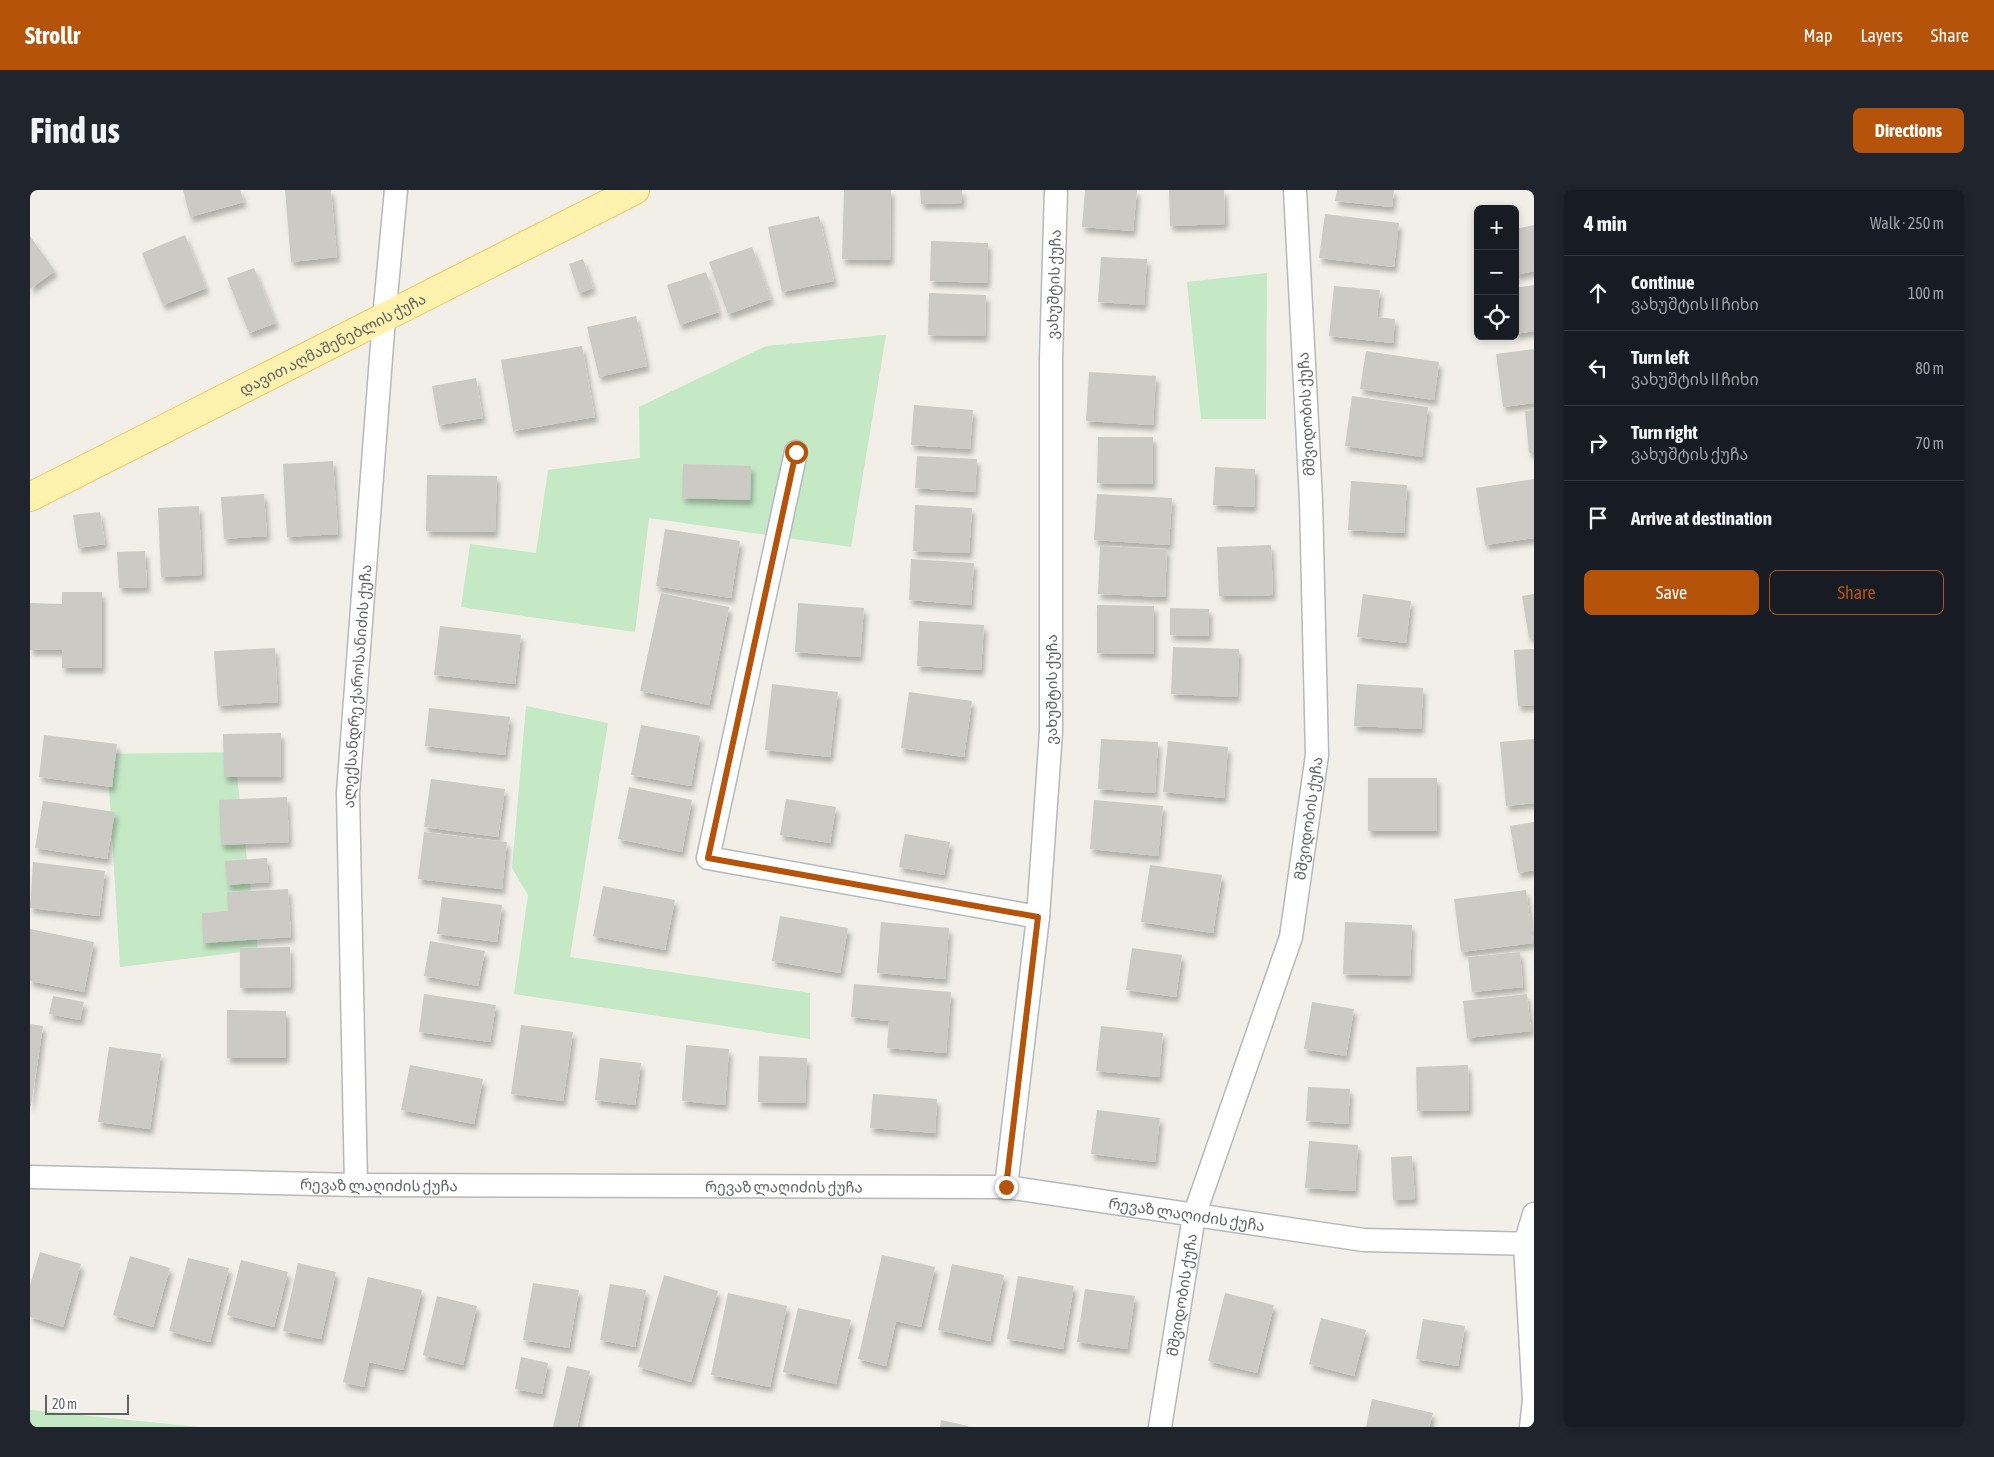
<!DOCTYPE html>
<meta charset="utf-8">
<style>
:root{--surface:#171b24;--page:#20242c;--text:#f1f3f6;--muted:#9ea1a6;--line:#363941;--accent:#b45309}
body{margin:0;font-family:"Asap Condensed","Noto Sans Georgian",sans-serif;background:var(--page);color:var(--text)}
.controls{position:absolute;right:15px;top:15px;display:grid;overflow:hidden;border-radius:8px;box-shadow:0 2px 8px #0003}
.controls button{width:45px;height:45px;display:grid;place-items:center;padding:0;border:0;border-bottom:1px solid var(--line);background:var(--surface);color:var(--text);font:25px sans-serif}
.scale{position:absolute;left:15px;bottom:12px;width:84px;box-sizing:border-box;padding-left:5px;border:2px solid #5f6368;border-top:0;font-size:14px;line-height:18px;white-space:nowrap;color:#5f6368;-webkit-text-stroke:4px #fff;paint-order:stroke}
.stop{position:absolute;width:15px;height:15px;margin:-11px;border:4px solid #b45309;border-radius:50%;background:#fff}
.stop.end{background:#b45309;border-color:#fff;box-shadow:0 1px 5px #0008}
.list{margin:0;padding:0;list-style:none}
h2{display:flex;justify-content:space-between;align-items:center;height:65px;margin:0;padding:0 20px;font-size:21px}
h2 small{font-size:16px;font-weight:400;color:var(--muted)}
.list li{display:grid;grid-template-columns:32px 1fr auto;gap:15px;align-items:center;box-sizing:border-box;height:75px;padding:0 20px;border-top:1px solid var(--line)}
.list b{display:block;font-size:19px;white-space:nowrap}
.list p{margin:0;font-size:16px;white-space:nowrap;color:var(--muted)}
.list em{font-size:16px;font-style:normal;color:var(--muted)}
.actions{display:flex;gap:10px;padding:15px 20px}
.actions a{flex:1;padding:11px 0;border:1px solid var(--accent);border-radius:8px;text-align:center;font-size:18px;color:var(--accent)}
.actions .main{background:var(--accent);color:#fff}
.icon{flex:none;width:28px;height:28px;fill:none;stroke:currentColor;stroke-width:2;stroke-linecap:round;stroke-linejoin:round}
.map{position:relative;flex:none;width:1504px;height:1237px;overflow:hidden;border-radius:8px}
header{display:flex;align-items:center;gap:30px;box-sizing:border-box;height:70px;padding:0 25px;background:var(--accent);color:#fff}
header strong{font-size:24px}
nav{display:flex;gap:28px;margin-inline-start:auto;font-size:18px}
.intro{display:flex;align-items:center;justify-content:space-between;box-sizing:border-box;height:120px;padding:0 30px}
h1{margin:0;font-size:35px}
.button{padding:12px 22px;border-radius:8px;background:var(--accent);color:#fff;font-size:18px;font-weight:700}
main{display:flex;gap:30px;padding:0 30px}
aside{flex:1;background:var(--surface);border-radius:8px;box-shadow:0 2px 8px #0003}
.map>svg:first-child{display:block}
</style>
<header>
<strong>Strollr</strong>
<nav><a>Map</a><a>Layers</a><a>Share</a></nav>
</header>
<div class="intro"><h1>Find us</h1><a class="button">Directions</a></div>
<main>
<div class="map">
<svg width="1504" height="1237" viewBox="0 0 1504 1237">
<defs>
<filter id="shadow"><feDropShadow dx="3" dy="5.5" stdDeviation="2.5" flood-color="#0004"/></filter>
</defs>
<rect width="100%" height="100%" fill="#f1efe8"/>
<!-- green -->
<path fill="#c5e8c5" d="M1237 83 1236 229H1171L1157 92Z
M856 145 821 357 619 328 605 442 431 417 440 354 506 363 518 280 610 268 609 217 736 156Z
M496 516 578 533 540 767 780 803V849L484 804 498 705 482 678Z
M204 562 228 760 90 777 77 564Z
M0 1220 169 1237H0Z"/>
<!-- building -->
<path fill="#cccac5" filter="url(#shadow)" d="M153 0H210L214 12 160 27Z
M255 0H301L307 67 261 72Z
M814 0H861L860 70 812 69Z
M890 0H932V13L891 14Z
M1055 0H1107L1103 41 1052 37Z
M1139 0H1194L1195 34 1140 36Z
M1307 0H1364L1362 17 1305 11Z
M1295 24 1369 33 1364 77 1289 68Z
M789 26 804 91 752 102 738 37Z
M1504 35V81L1485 85V39Z
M155 45 176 98 133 115 112 63Z
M0 46 25 81 0 99Z
M901 51 958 53 957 93 900 91Z
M722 57 741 109 698 124 679 72Z
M1071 67 1117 69 1114 115 1068 112Z
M553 69 563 98 549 103 539 74Z
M224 78 246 133 219 143 197 88Z
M676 82 689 122 650 135 637 95Z
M1504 95V141L1485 144V98Z
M1304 96 1350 100 1347 127 1365 129 1363 153 1299 146Z
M899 103 956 105 955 146 898 145Z
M606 126 617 176 569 187 557 137Z
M552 156 565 227 483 241 471 170Z
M1504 159V213L1473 217 1466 164Z
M1336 161 1409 172 1404 210 1330 199Z
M1059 182 1126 186 1123 235 1056 231Z
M446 188 453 228 409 235 402 196Z
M1322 206 1398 217 1392 267 1315 256Z
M884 215 943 220 940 259 881 255Z
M1504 220V263H1499L1495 221Z
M1068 247H1123V294L1067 293Z
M887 266 947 269 945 302 885 298Z
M303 271 308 344 257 347 253 274Z
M653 274 721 276 720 310 652 308Z
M1185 277 1225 279 1224 317 1183 315Z
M397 285 467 286 465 342 396 341Z
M1504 289V348L1455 355 1446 298Z
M1321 291 1377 295 1374 343 1318 340Z
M234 304 237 346 194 349 191 307Z
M1067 304 1142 308 1139 355 1064 350Z
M885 315 942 318 939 363 883 361Z
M169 316 172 385 131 387 128 318Z
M70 322 75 354 48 358 43 325Z
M635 339 710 351 701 408 626 396Z
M1241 355 1243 405 1189 406 1187 357Z
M1070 356 1137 359 1135 407 1068 404Z
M115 361 117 397 89 398 87 362Z
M881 369 944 373 941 415 879 410Z
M32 402H72V478H32V460H0V413L32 414Z
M631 403 699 417 679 515 610 501Z
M1333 404 1381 411 1376 453 1327 447Z
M1504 404V447L1499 448 1492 406Z
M768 413 834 418 830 467 765 462Z
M1067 415 1124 416V464L1067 463Z
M1140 418 1179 419V446L1140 445Z
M889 431 954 435 951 480 887 476Z
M410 436 491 445 485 494 404 485Z
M1143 457 1209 459 1207 507 1141 504Z
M245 458 248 512 188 516 184 461Z
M1504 459V515L1488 516 1484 460Z
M742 494 808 502 800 567 735 560Z
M1327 494 1393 498 1391 539 1324 536Z
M879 502 942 511 934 567 871 558Z
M399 518 480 527 475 565 395 556Z
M611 535 670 546 661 596 601 585Z
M251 543V587H194L193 544Z
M14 545 87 554 82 597 9 587Z
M1071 549 1128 552 1125 603 1068 599Z
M1504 549V613L1476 616 1470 552Z
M1138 551 1198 557 1194 608 1133 602Z
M1338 588H1407V641H1338Z
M401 589 475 599 468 647 394 637Z
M599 597 662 610 652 662 588 649Z
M257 607 259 652 191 655 189 610Z
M756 609 806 617 800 653 750 645Z
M1064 610 1133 616 1128 666 1060 659Z
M13 611 85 622 77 669 5 658Z
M1504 632V680L1488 683 1480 636Z
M394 642 477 652 472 699 388 689Z
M875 644 920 652 914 685 869 677Z
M237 668 239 692 197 695 195 671Z
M3 672 75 681 69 726 0 718Z
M1120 675 1192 685 1183 743 1111 732Z
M573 696 645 710 635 760 563 746Z
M258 699 261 747 173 753 172 723 198 721 197 702Z
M1496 700 1503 753 1431 762 1424 709Z
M412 707 472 715 467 752 407 744Z
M750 726 818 738 810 783 742 771Z
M851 732 919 738 915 789 847 783Z
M1315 732 1382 735 1380 786 1313 784Z
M0 739 64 752 54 802 0 791Z
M400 751 455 761 448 796 394 786Z
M260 757 261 797 210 798V758Z
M1102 758 1152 765 1146 807 1096 800Z
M1490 762 1493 797 1442 802 1438 767Z
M824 794 921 802 916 863 857 858 859 831 821 827Z
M394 804 466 815 460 852 389 842Z
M1497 804 1501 841 1437 848 1433 811Z
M23 806 54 812 50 830 19 824Z
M1282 812 1324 819 1316 866 1274 859Z
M197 820 256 821V868H197Z
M0 834 13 836 1 916H0Z
M491 835 543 842 533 911 481 904Z
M1071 836 1133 843 1129 887 1066 881Z
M656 855 699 859 695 915 652 911Z
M79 857 131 864 120 939 68 932Z
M729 866 777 868 775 913 728 912Z
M570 868 611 873 605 915 565 910Z
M380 875 453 889 444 934 371 920Z
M1438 875 1439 920 1387 921 1386 877Z
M1278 897 1320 899 1318 934 1276 931Z
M843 904 907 909 905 943 840 938Z
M1067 920 1130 928 1125 972 1061 964Z
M1279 951 1328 955 1325 1001 1275 998Z
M1382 966 1385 1009 1363 1010 1361 967Z
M10 1062 51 1074 33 1137 0 1127V1095Z
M852 1065 905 1077 891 1137 866 1131 856 1176 828 1169Z
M100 1066 140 1078 123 1137 83 1125Z
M158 1068 199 1078 180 1152 139 1141Z
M211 1070 258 1082 244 1137 197 1125Z
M268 1073 306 1082 291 1149 253 1141Z
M922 1074 974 1085 960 1151 908 1140Z
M634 1085 688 1101 661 1192 608 1177Z
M988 1086 1044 1096 1033 1159 977 1149Z
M338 1087 392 1100 373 1180 339 1172 334 1197 313 1192Z
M503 1093 549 1100 539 1158 493 1150Z
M580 1094 616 1100 605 1157 570 1150Z
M1055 1099 1105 1106 1097 1159 1047 1152Z
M698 1103 757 1116 740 1197 681 1185Z
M1195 1103 1244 1115 1227 1183 1178 1171Z
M407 1106 447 1116 433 1175 393 1165Z
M768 1118 821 1130 806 1194 753 1182Z
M1291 1128 1336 1140 1324 1186 1279 1174Z
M1393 1129 1435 1136 1428 1176 1386 1169Z
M491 1167 518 1173 512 1204 485 1199Z
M537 1176 560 1181 547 1237H523Z
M1342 1209 1403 1223 1399 1237H1336Z
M911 1230 938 1236V1237H910Z"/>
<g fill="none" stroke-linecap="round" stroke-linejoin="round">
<!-- minor casing -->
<g stroke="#b5b8bc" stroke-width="25">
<g id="minor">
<path d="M766 262 678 668 1008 727"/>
<path id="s1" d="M0 987 326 995 976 997 1334 1050 1504 1054"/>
<path id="s2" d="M326 995 318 603 354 128 366 0"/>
<path id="s3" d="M976 997 1008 727 1021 542V169L1026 0"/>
<path id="s4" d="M1130 1237 1164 1026 1261 747 1287 565 1281 310 1265 0"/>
<path d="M1501 1237 1504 1210 1495 1054 1504 1024"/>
</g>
</g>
<!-- primary casing -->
<g stroke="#f2c960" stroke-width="30">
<g id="primary">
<path id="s5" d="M0 307 605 0"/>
</g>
</g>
<!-- minor -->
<use href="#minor" stroke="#fff" stroke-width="22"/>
<!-- primary -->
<use href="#primary" stroke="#fff2af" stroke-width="28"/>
</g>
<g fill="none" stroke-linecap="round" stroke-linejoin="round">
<!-- route -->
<path stroke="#b45309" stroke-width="6" d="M766 262 678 668 1008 727 976 997"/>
</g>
<g text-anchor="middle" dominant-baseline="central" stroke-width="4" stroke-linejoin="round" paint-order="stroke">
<!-- street labels -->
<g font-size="15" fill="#5f6368" stroke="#fff">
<text stroke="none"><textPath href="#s3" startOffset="905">ვახუშტის ქუჩა</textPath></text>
<text stroke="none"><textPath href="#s5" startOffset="339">დავით აღმაშენებლის ქუჩა</textPath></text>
<text transform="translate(1276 224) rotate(-93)">მშვიდობის ქუჩა</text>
<text stroke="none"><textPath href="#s2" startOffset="499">ალექსანდრე ქაროსანიძის ქუჩა</textPath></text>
<text stroke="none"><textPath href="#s3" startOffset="500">ვახუშტის ქუჩა</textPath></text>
<text stroke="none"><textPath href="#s4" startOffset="629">მშვიდობის ქუჩა</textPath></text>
<text stroke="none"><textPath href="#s1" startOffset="349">რევაზ ლაღიძის ქუჩა</textPath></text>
<text stroke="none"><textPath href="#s1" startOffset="754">რევაზ ლაღიძის ქუჩა</textPath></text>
<text stroke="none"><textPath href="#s1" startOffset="1159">რევაზ ლაღიძის ქუჩა</textPath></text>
<text stroke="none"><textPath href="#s4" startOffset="134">მშვიდობის ქუჩა</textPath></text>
</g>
</g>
</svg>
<div class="controls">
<button>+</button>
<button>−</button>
<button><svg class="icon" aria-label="locate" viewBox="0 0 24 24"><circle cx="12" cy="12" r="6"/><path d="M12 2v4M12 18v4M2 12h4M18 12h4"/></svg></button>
</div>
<div class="scale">20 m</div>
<div class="stop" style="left:766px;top:262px"></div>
<div class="stop end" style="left:976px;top:997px"></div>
</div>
<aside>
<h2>4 min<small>Walk · 250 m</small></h2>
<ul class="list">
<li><svg class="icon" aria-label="ahead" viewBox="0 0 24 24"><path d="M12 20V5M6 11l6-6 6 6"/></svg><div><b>Continue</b><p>ვახუშტის II ჩიხი</p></div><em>100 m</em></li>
<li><svg class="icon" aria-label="left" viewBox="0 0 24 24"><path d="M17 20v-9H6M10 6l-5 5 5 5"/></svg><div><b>Turn left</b><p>ვახუშტის II ჩიხი</p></div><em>80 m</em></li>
<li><svg class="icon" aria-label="right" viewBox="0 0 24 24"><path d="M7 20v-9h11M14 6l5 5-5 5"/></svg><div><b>Turn right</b><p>ვახუშტის ქუჩა</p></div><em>70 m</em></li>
<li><svg class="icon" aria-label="arrive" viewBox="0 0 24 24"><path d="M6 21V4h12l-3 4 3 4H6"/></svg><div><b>Arrive at destination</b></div></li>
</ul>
<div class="actions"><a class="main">Save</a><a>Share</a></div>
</aside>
</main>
